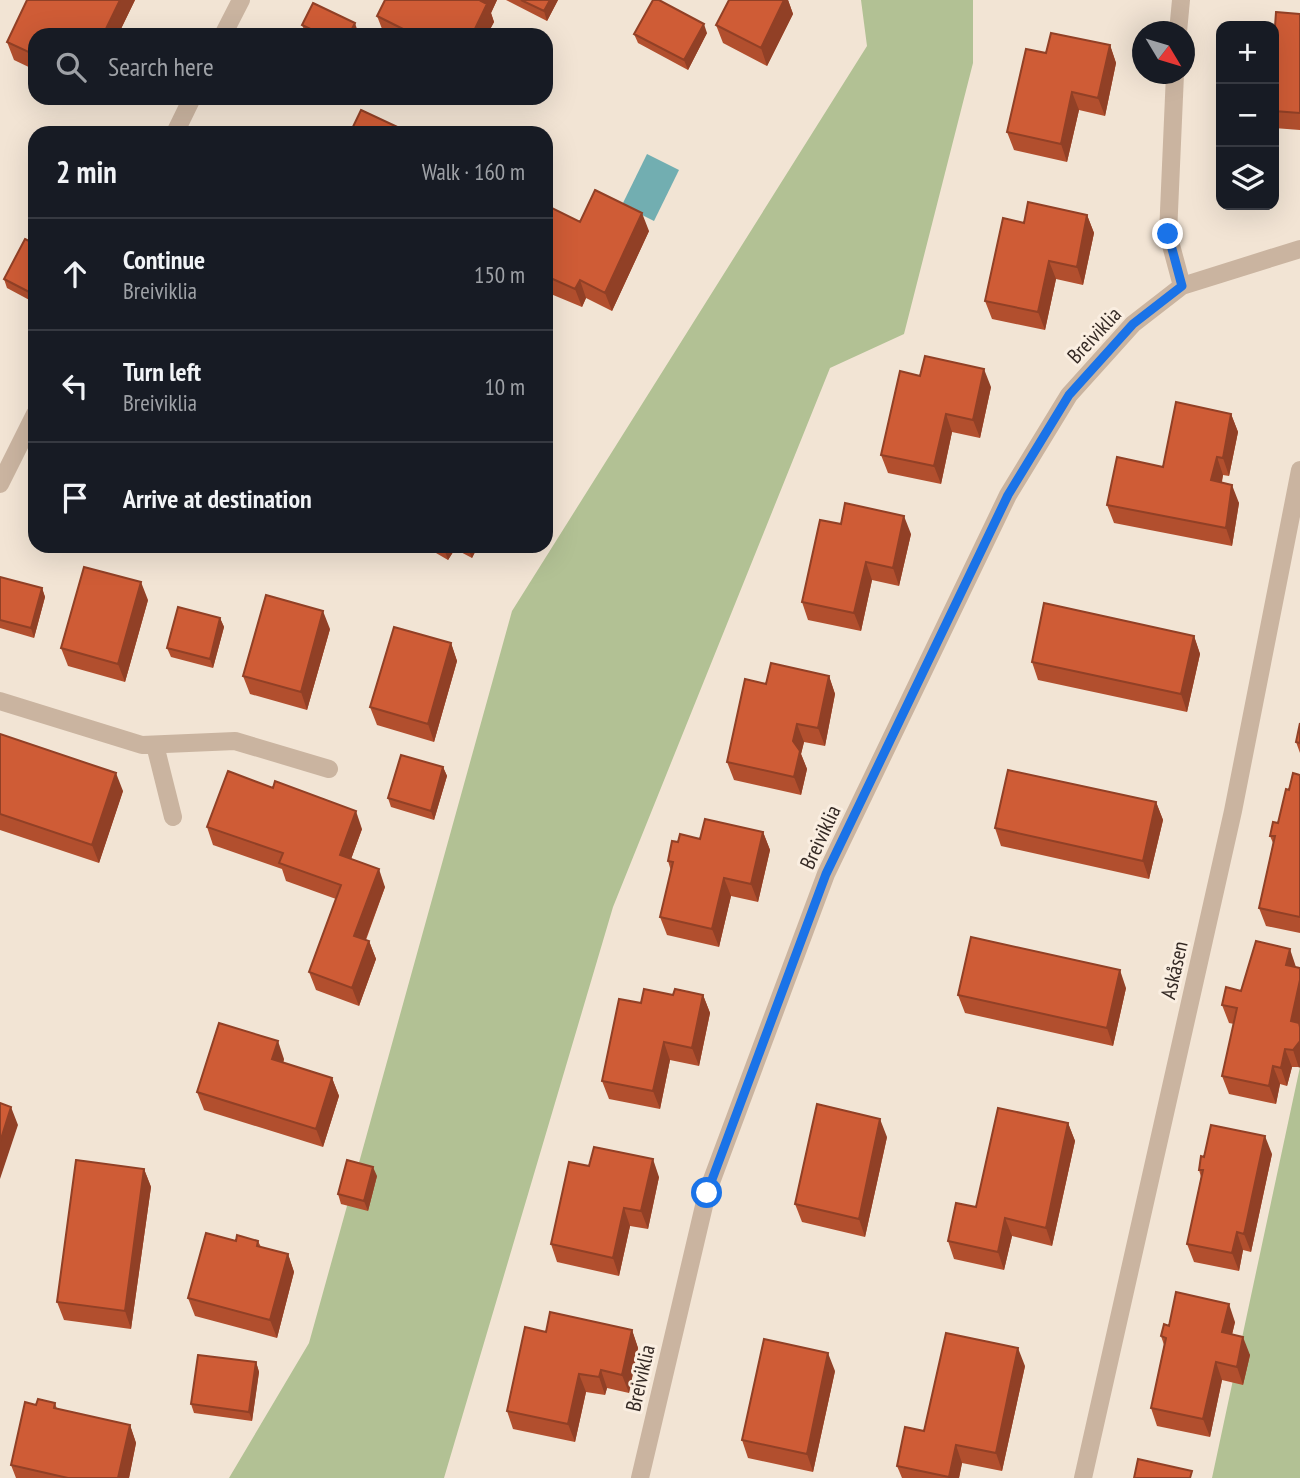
<!DOCTYPE html>
<meta charset="utf-8">
<style>
:root{--surface:#171b24;--page:#20242c;--text:#f1f3f6;--muted:#9ea1a6;--line:#363941}
body{margin:0;font-family:"PT Sans Narrow",sans-serif;background:var(--page);color:var(--text)}
.controls{position:absolute;right:21px;top:21px;display:grid;overflow:hidden;border-radius:14px;box-shadow:0 7px 28px #0002}
.controls button{width:63px;height:63px;display:grid;place-items:center;padding:0;border:0;border-bottom:2px solid var(--line);background:var(--surface);color:var(--text);font:35px sans-serif}
.compass{position:absolute;left:1132px;top:21px;width:63px;height:63px;border-radius:50%;background:var(--surface);box-shadow:0 7px 28px #0002;rotate:128deg}
.stop{position:absolute;width:21px;height:21px;margin:-16px;border:5px solid #1a73e8;border-radius:50%;background:#fff}
.stop.end{background:#1a73e8;border-color:#fff;box-shadow:0 2px 7px #0008}
.list{margin:0;padding:0;list-style:none}
h2{display:flex;justify-content:space-between;align-items:center;height:91px;margin:0;padding:0 28px;font-size:30px}
h2 small{font-size:23px;font-weight:400;color:var(--muted)}
.list li{display:grid;grid-template-columns:46px 1fr auto;gap:21px;align-items:center;box-sizing:border-box;height:112px;padding:0 28px;border-top:2px solid var(--line)}
.list b{display:block;font-size:26px;white-space:nowrap}
.list p{margin:0;font-size:23px;white-space:nowrap;color:var(--muted)}
.list em{font-size:23px;font-style:normal;color:var(--muted)}
.icon{flex:none;width:38px;height:38px;fill:none;stroke:currentColor;stroke-width:2;stroke-linecap:round;stroke-linejoin:round}
.map{position:relative;flex:none;width:1300px;height:1478px;overflow:hidden}
.search{position:absolute;background:var(--surface);box-shadow:0 7px 28px #0002;left:28px;top:28px;width:525px;height:77px;display:flex;align-items:center;gap:18px;box-sizing:border-box;padding:0 24px;border-radius:21px;color:var(--muted);font-size:26px}
.panel{position:absolute;background:var(--surface);box-shadow:0 7px 28px #0002;left:28px;top:126px;width:525px;height:427px;border-radius:21px}
.map>svg:first-child{display:block}
</style>
<div class="map">
<svg width="1300" height="1478" viewBox="0 0 1300 1478">
<rect width="100%" height="100%" fill="#f2e4d4"/>
<!-- green -->
<path fill="#b2c194" d="M861 0H973V63L904 334 830 368 613 907 444 1478H229L309 1343 512 611 867 46Z
M1300 1067V1478H1212Z"/>
<!-- water -->
<path fill="#72aeb1" d="M647 154 679 170 654 221 622 205Z"/>
<g fill="none" stroke-linecap="round" stroke-linejoin="round">
<!-- minor -->
<path stroke="#cab4a0" stroke-width="18" d="M1178 32 1181 0
M223 35 241 0
M1175 74 1168 234 1182 286
M175 133 192 98
M0 484 35 414
M0 701 142 745 235 741 329 769
M155 745 173 817
M640 1478 707 1193 826 874 1008 495 1069 395 1133 324 1182 286 1300 249
M1083 1478 1233 811 1300 470"/>
</g>
<!-- wall -->
<path fill="#b24f2e" d="M27 0H135L118 35H35V70L14 60 7 42Z
M385 0H497L491 13 494 22 487 35H385L384 34 377 16Z
M506 0H558L547 21Z
M729 0H788L793 14 767 66 723 43 716 25Z
M1300 14V130L1274 128V41Z
M302 25 358 32 357 35H307L306 34Z
M707 33 688 70 638 43 634 34Z
M1110 45 1116 63 1105 116 1079 110 1067 162 1014 150 1007 132 1046 53Z
M546 205 580 222 649 231 612 311 586 298 582 307 546 292Z
M1087 215 1094 233 1083 285 1056 279 1045 330 992 319 985 301Z
M35 244V303L7 288 4 279Z
M920 376 991 387 980 438 952 432 941 484 888 473 881 455Z
M1231 414 1238 432 1229 476 1223 475 1222 482 1239 503 1232 546 1114 523 1107 505 1163 467Z
M841 524 911 534 899 586 872 580 861 631 808 620 802 602Z
M424 546H478L472 558 455 549 448 560Z
M0 577 42 588 45 597 34 638 0 628Z
M148 600 125 682 68 666 61 648Z
M220 618 224 627 213 668 171 657 167 648Z
M330 629 307 710 250 694 243 676Z
M1194 636 1200 654 1187 712 1038 680 1032 662Z
M451 643 457 661 434 742 377 725 370 707Z
M829 676 835 694 825 746 804 742 801 754 807 769 801 795 734 780 727 762 766 684Z
M1300 723V753L1296 742Z
M0 734 123 791 99 863 0 830Z
M443 767 447 776 434 820 391 807 388 798Z
M1300 775V933L1266 926 1259 908 1273 843 1270 836 1278 823 1289 790Z
M1156 802 1163 820 1149 879 1001 846 995 828Z
M207 827 362 829 351 859 385 887 366 940 369 941 376 959 359 1006 316 990 309 972 336 899 286 881 282 869 213 845Z
M763 832 770 850 758 902 731 896 719 947 667 935 660 917 671 871 668 861 678 842Z
M1296 967 1300 968V1067H1292L1287 1086 1280 1084 1276 1104 1229 1094 1222 1076 1234 1024 1229 1023 1222 1005 1241 991Z
M1126 988 1113 1046 965 1013 958 995Z
M673 995H703L710 1013 699 1066 670 1060 660 1109 609 1099 602 1081Z
M284 1059 283 1063 332 1078 339 1096 323 1147 204 1110 197 1092Z
M1068 1123 1075 1141 1052 1246 1012 1236 1004 1270 954 1259 948 1241 976 1207Z
M887 1137 865 1237 802 1222 795 1204Z
M1272 1154 1251 1252 1243 1250 1239 1271 1194 1262 1187 1244 1201 1177 1199 1170 1204 1157Z
M589 1166 659 1177 648 1229 630 1226 619 1276 557 1262 551 1244Z
M144 1169 151 1187 131 1329 64 1320 57 1302Z
M377 1176 368 1211 341 1204 338 1194Z
M236 1241H258L261 1247 288 1254 294 1272 277 1338 195 1316 188 1298Z
M1235 1322 1232 1335 1250 1355 1243 1385 1222 1380 1210 1437 1157 1426 1151 1408 1164 1345 1161 1336 1169 1326Z
M632 1330 638 1348 629 1393 607 1388 605 1395 586 1392 575 1442 513 1429 507 1411 546 1332Z
M256 1362 259 1372 252 1421 194 1413 191 1404Z
M1025 1366 1002 1471 962 1463 959 1478H902L897 1466 924 1431Z
M835 1371 813 1472 748 1458 742 1440Z
M55 1403 57 1409 130 1425 136 1443 129 1478H16L11 1465 36 1405Z"/>
<!-- shaded-wall -->
<path fill="#914026" d="M120 0H135L118 35H103Z
M482 0H497L491 13 494 22 487 35H472Z
M550 0H558L547 21 544 11Z
M779 0H788L793 14 767 66 761 48Z
M355 23 358 32 357 35H349Z
M704 24 707 33 688 70 684 60Z
M1110 45 1116 63 1105 116 1098 98Z
M1072 92 1079 110 1067 162 1061 144Z
M642 213 649 231 612 311 605 293Z
M1087 215 1094 233 1083 285 1077 267Z
M1049 261 1056 279 1045 330 1038 312Z
M580 280 586 298 582 307 575 289Z
M984 369 991 387 980 438 973 420Z
M946 414 952 432 941 484 934 466Z
M1231 414 1238 432 1229 476 1223 458Z
M1217 457 1223 475 1218 498 1211 480Z
M1232 485 1239 503 1232 546 1226 528Z
M904 516 911 534 899 586 893 568Z
M443 546H454L455 549 448 560Z
M467 546H478L472 558Z
M866 562 872 580 861 631 854 613Z
M141 582 148 600 125 682 118 664Z
M42 588 45 597 34 638 31 628Z
M323 611 330 629 307 710 301 692Z
M220 618 224 627 213 668 210 659Z
M1194 636 1200 654 1187 712 1181 694Z
M451 643 457 661 434 742 428 724Z
M829 676 835 694 825 746 818 728Z
M797 724 804 742 801 754 807 769 801 795 794 777 793 741Z
M443 767 447 776 434 820 431 811Z
M116 773 123 791 99 863 92 845Z
M1156 802 1163 820 1149 879 1143 861Z
M356 811 362 829 346 873 340 855Z
M763 832 770 850 758 902 751 884Z
M379 869 385 887 360 954 354 936Z
M724 878 731 896 719 947 712 929Z
M369 941 376 959 359 1006 352 988Z
M1290 949 1296 967 1286 965Z
M1120 970 1126 988 1113 1046 1107 1028Z
M1300 980V1028L1291 1021Z
M703 995 710 1013 699 1066 692 1048Z
M278 1041 284 1059 279 1077 272 1059Z
M1300 1041V1067L1299 1068 1293 1050Z
M664 1042 670 1060 660 1109 653 1091Z
M1285 1049 1292 1067 1287 1086 1281 1068Z
M1273 1066 1280 1084 1276 1104 1269 1086Z
M332 1078 339 1096 323 1147 316 1129Z
M11 1107 18 1125 0 1179V1142Z
M880 1119 887 1137 865 1237 859 1219Z
M1068 1123 1075 1141 1052 1246 1046 1228Z
M1265 1136 1272 1154 1251 1252 1244 1234Z
M653 1159 659 1177 648 1229 641 1211Z
M373 1167 377 1176 368 1211 364 1201Z
M144 1169 151 1187 131 1329 125 1311Z
M624 1208 630 1226 619 1276 613 1258Z
M1005 1218 1012 1236 1004 1270 998 1252Z
M1237 1232 1243 1250 1239 1271 1232 1253Z
M288 1254 294 1272 277 1338 270 1320Z
M1229 1304 1235 1322 1228 1350 1222 1332Z
M632 1330 638 1348 629 1393 622 1375Z
M1243 1337 1250 1355 1243 1385 1237 1367Z
M1018 1348 1025 1366 1002 1471 996 1453Z
M828 1353 835 1371 813 1472 807 1454Z
M256 1362 259 1372 252 1421 249 1412Z
M1216 1362 1222 1380 1210 1437 1203 1419Z
M601 1370 607 1388 605 1395 599 1377Z
M579 1374 586 1392 575 1442 568 1424Z
M130 1425 136 1443 129 1478H118Z
M956 1445 962 1463 959 1478H949Z"/>
<!-- building -->
<path fill="#cf5c36" stroke="#914026" stroke-width="2" d="M27 0H120L103 35H35V55L7 42Z
M385 0H482L481 1 487 4 472 35H415L377 16Z
M521 0H550L544 11Z
M653 0H659L704 24 684 60 634 34Z
M729 0H784L761 48 716 25Z
M313 3 355 23 349 35H323L302 25Z
M1276 12 1300 14V113L1274 111V41Z
M1051 33 1110 45 1098 98 1072 92 1061 144 1007 132 1026 49 1046 53Z
M361 110 404 130 403 133H350Z
M595 190 642 213 605 293 580 280 575 289 546 276V205L580 222Z
M1028 202 1087 215 1077 267 1049 261 1038 312 985 301 1003 218 1024 223Z
M25 239 35 244V295L4 279Z
M925 356 984 369 973 420 946 414 934 466 881 455 900 371 920 376Z
M1176 402 1231 414 1223 458 1217 457 1211 480 1232 485 1226 528 1107 505 1117 457 1163 467Z
M845 503 904 516 893 568 866 562 854 613 802 602 820 520 841 524Z
M84 567 141 582 118 664 61 648Z
M0 577 42 588 31 628 0 620Z
M266 595 323 611 301 692 243 676Z
M1044 603 1194 636 1181 694 1032 662Z
M178 607 220 618 210 659 167 648Z
M394 627 451 643 428 724 370 707Z
M771 663 829 676 818 728 797 724 793 741 800 751 794 777 727 762 745 679 766 684Z
M1300 723V743L1296 742Z
M0 734 116 773 92 845 0 814Z
M401 755 443 767 431 811 388 798Z
M1008 770 1156 802 1143 861 995 828Z
M228 771 273 788 275 781 356 811 340 855 379 869 354 936 369 941 352 988 309 972 341 885 279 863 283 853 207 827Z
M1293 773 1300 775V917L1259 908 1275 836H1270L1273 822 1278 823 1286 789 1289 790Z
M705 819 763 832 751 884 724 878 712 929 660 917 673 862 668 861 672 841 678 842 680 834 700 839Z
M971 937 1120 970 1107 1028 958 995Z
M1256 941 1290 949 1286 965 1300 968V980L1291 1021 1299 1023 1300 1027V1041L1293 1050 1285 1049 1281 1068 1273 1066 1269 1086 1222 1076 1237 1008 1222 1005 1226 987 1241 991Z
M644 989 673 995 675 989 703 995 692 1048 664 1042 653 1091 602 1081 619 999 641 1003Z
M219 1023 278 1041 272 1059 332 1078 316 1129 197 1092Z
M0 1103 11 1107 0 1142Z
M817 1104 880 1119 859 1219 795 1204Z
M998 1108 1068 1123 1046 1228 1005 1218 998 1252 948 1241 956 1203 976 1207Z
M1211 1125 1265 1136 1244 1234 1237 1232 1232 1253 1187 1244 1203 1170H1199L1201 1156 1204 1157Z
M594 1147 653 1159 641 1211 624 1208 613 1258 551 1244 569 1162 589 1166Z
M76 1160 144 1169 125 1311 57 1302Z
M347 1160 373 1167 364 1201 338 1194Z
M206 1233 236 1241 237 1235 258 1241 257 1246 288 1254 270 1320 188 1298Z
M1176 1292 1229 1304 1222 1332 1243 1337 1237 1367 1216 1362 1203 1419 1151 1408 1166 1338 1161 1336 1164 1324 1169 1326Z
M550 1312 632 1330 622 1375 601 1370 599 1377 579 1374 568 1424 507 1411 525 1327 546 1332Z
M946 1333 1018 1348 996 1453 956 1445 949 1477 897 1466 905 1427 924 1431Z
M764 1339 828 1353 807 1454 742 1440Z
M198 1355 256 1362 249 1412 191 1404Z
M38 1399 55 1403 54 1408 130 1425 118 1478H68L11 1465 25 1402 36 1405Z
M1138 1459 1192 1471 1190 1478H1134Z"/>
<g fill="none" stroke-linecap="round" stroke-linejoin="round">
<!-- route -->
<path stroke="#1a73e8" stroke-width="9" d="M707 1193 826 874 1008 495 1069 395 1133 324 1182 286 1168 234"/>
</g>
<g text-anchor="middle" dominant-baseline="central" stroke-width="6" stroke-linejoin="round" paint-order="stroke">
<!-- street labels -->
<g font-size="21" fill="#342924" stroke="#faeee1">
<text transform="translate(1094 335) rotate(-47)">Breiviklia</text>
<text transform="translate(820 837) rotate(-65)">Breiviklia</text>
<text transform="translate(1174 970) rotate(-77)">Askåsen</text>
<text transform="translate(640 1378) rotate(-77)">Breiviklia</text>
</g>
</g>
</svg>
<div class="controls">
<button>+</button>
<button>−</button>
<button><svg class="icon" aria-label="layers" viewBox="0 0 24 24"><path d="M12 4l9 5-9 5-9-5zM3 14l9 5 9-5"/></svg></button>
</div>
<svg class="compass" viewBox="-18 -18 36 36"><path d="M0-13l5 13h-10z" fill="#e53935"/><path d="M0 13l5-13h-10z" fill="#9ea1a6"/></svg>
<div class="stop" style="left:707px;top:1193px"></div>
<div class="stop end" style="left:1168px;top:234px"></div>
<div class="search"><svg class="icon" aria-label="search" viewBox="0 0 24 24"><circle cx="10" cy="10" r="6"/><path d="M15 15l6 6"/></svg>Search here</div>
<section class="panel">
<h2>2 min<small>Walk · 160 m</small></h2>
<ul class="list">
<li><svg class="icon" aria-label="ahead" viewBox="0 0 24 24"><path d="M12 20V5M6 11l6-6 6 6"/></svg><div><b>Continue</b><p>Breiviklia</p></div><em>150 m</em></li>
<li><svg class="icon" aria-label="left" viewBox="0 0 24 24"><path d="M17 20v-9H6M10 6l-5 5 5 5"/></svg><div><b>Turn left</b><p>Breiviklia</p></div><em>10 m</em></li>
<li><svg class="icon" aria-label="arrive" viewBox="0 0 24 24"><path d="M6 21V4h12l-3 4 3 4H6"/></svg><div><b>Arrive at destination</b></div></li>
</ul>
</section>
</div>
